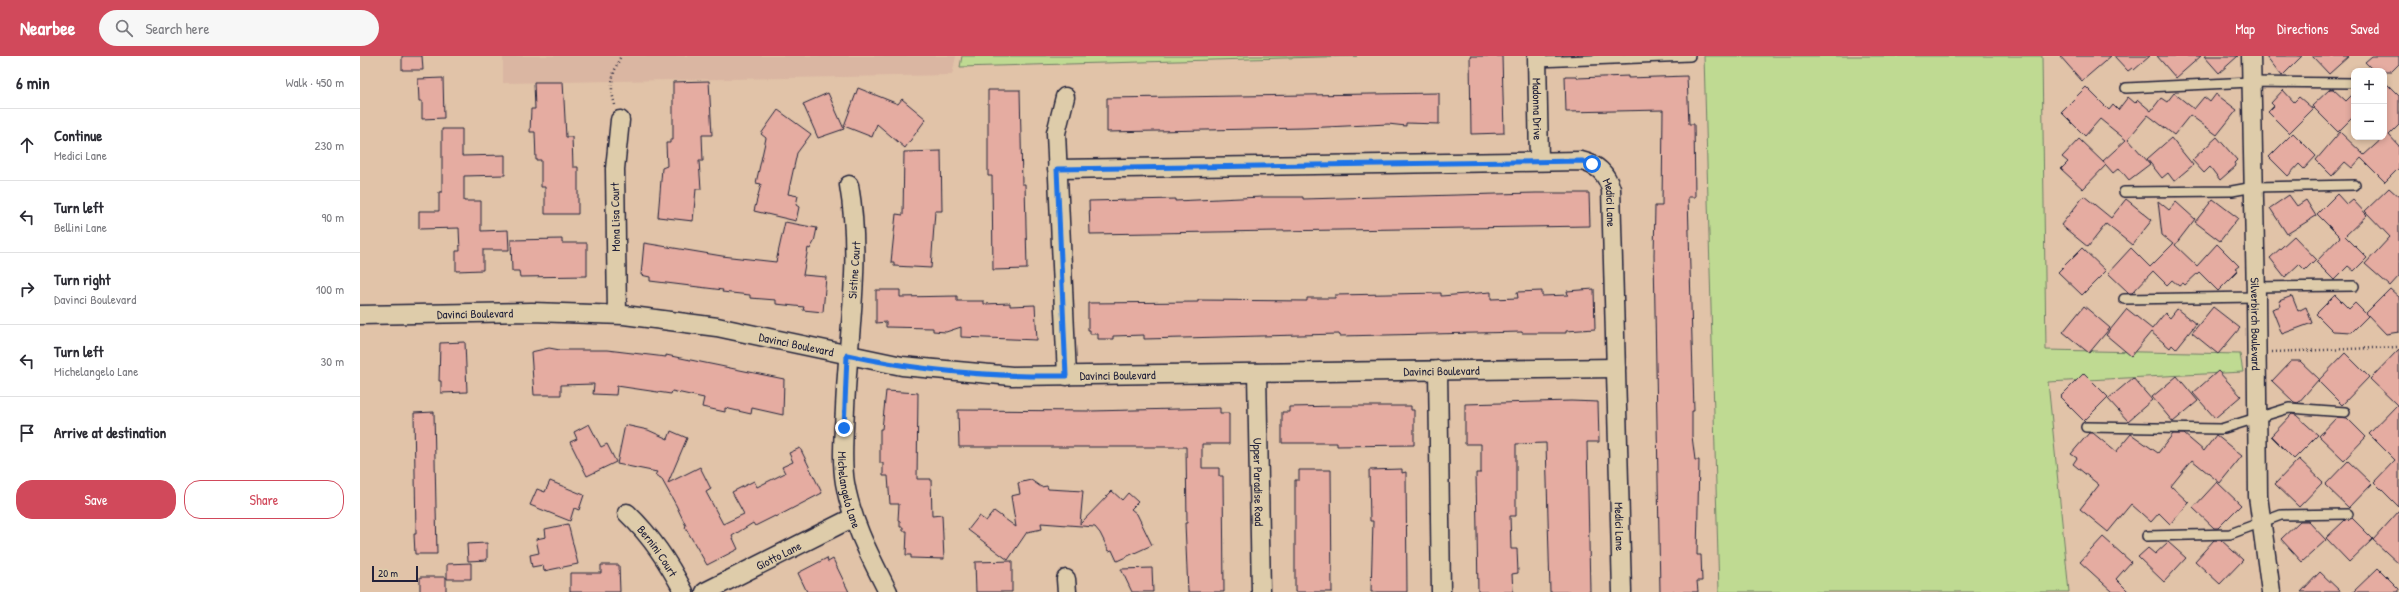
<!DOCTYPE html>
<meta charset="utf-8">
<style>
:root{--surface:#fff;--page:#f7f7f7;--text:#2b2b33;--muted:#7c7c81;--line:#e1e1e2;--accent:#d1495b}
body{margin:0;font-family:"Patrick Hand",sans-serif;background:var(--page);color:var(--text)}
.controls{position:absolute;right:12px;top:12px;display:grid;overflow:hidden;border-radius:8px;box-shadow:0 2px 6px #0003}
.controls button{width:36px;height:36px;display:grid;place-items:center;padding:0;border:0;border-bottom:1px solid var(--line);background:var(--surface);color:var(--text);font:20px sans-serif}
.scale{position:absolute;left:12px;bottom:10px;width:46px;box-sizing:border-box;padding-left:4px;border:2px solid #22223b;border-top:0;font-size:11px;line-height:14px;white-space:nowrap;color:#22223b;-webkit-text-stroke:3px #deccaa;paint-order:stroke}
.stop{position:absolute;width:12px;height:12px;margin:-9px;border:3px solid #1a73e8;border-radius:50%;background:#fff}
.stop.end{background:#1a73e8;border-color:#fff;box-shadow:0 1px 4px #0008}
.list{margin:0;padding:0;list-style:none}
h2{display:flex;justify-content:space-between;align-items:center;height:52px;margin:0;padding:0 16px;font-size:17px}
h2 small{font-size:13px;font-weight:400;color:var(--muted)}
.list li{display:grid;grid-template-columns:26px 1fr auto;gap:12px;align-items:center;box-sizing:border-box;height:72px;padding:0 16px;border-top:1px solid var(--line)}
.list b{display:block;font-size:15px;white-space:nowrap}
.list p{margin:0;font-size:13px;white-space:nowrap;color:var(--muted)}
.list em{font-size:13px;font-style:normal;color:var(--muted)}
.actions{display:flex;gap:8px;padding:12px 16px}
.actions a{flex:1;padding:9px 0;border:1px solid var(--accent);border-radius:16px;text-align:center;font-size:14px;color:var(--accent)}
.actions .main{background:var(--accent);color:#fff}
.icon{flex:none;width:22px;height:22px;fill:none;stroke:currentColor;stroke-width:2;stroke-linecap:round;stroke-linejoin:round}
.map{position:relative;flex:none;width:2039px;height:536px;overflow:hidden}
header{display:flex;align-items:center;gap:24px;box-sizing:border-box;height:56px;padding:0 20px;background:var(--accent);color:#fff}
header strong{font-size:19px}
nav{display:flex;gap:22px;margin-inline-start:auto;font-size:14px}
.search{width:280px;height:36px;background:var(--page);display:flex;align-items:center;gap:10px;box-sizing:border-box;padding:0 14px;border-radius:22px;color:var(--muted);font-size:15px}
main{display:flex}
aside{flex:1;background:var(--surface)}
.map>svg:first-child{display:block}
</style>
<header>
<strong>Nearbee</strong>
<div class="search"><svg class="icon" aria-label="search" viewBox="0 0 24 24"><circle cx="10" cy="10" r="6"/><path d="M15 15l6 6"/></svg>Search here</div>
<nav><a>Map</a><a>Directions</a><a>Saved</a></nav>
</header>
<main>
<aside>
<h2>6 min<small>Walk · 450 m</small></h2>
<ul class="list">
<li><svg class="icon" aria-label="ahead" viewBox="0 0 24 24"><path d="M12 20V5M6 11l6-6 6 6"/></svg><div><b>Continue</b><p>Medici Lane</p></div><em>230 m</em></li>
<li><svg class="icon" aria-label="left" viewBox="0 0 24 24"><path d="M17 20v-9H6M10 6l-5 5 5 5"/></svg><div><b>Turn left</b><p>Bellini Lane</p></div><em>90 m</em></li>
<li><svg class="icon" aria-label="right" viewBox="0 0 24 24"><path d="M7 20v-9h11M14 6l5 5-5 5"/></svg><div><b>Turn right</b><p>Davinci Boulevard</p></div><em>100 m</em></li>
<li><svg class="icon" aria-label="left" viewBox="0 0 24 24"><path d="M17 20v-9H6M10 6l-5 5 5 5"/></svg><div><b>Turn left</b><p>Michelangelo Lane</p></div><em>30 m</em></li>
<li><svg class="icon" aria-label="arrive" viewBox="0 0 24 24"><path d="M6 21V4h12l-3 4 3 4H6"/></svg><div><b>Arrive at destination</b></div></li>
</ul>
<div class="actions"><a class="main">Save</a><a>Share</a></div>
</aside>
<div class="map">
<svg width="2039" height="536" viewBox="0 0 2039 536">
<rect width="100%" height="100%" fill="#e1c3a8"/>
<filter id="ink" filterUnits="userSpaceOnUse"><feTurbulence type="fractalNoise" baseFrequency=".025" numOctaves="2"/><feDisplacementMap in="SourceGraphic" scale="8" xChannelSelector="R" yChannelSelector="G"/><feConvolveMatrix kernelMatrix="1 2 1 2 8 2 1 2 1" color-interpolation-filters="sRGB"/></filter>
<g filter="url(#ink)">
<!-- built -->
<path fill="#dab6a2" d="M143 0H596L592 19 143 27Z"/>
<!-- green -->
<path fill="#bfda92" stroke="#707e66" d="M602 0H997L600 11Z
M1344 0H1682L1686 294 1880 298 1883 316 1688 326 1709 536H1359Z"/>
<!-- building -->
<path fill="#e5aca1" stroke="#22223b" d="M42 0H62L63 14H42Z
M1110 0H1142L1144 77 1111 78Z
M1700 0H1751L1722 25Z
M1754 0H1790L1774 14 1772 12 1768 15Z
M1797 0H1841L1816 22Z
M1844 0H1878L1859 17Z
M1906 0H1942L1922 20Z
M1952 0H1989L1969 18Z
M2012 0H2039V8L2032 15H2014L2005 6Z
M1205 20H1217V22L1268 20V22L1327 20 1329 68H1334L1335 141H1328L1334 355H1332V380L1335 404H1339L1337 499H1341L1342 525H1337L1338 536H1300L1294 199 1295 150H1302L1303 54 1206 56Z
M83 22 84 62 62 63V45H59L58 23Z
M349 25 352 79H342L343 105H339L341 133H336L333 165 298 161 302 112 307 110 306 87H310V84H313V26Z
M2024 25 2039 40V69L2029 79 2039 90V112L2025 126 2001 102 1992 112 1985 106 1972 120 1956 104 1980 76 2004 99 2024 81Z
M174 26H203L206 81H212L213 111H218V158H185V131H181V104H176L175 76H170L171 53H175Z
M1726 31 1749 54 1753 49 1758 54 1768 41 1775 47 1778 44 1791 55 1801 42 1807 46 1814 37 1834 53 1844 41 1850 46 1856 38 1877 54 1857 79 1830 59 1814 79 1788 59 1768 83 1790 108 1769 124 1759 112 1753 117 1746 109 1723 133 1701 113 1708 106 1702 101 1719 83 1745 108 1743 105 1766 84 1740 63 1725 80 1701 56Z
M498 32 538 48 542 43 566 63 545 92 517 68 512 81 484 70Z
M1970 33H1973L1986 45 1994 37V60L1978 76 1952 50Z
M628 34H660L662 128H665L667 213 633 214 632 120H628Z
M1923 34 1934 46 1939 41 1953 53 1929 77 1908 56 1914 50 1911 47Z
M468 37 484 73 458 82 443 48Z
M1079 37V68L1046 67V70L1028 68 945 72 747 76V42Z
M418 54 451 78 437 97 428 138 438 140 436 149 439 151 436 165 394 155 401 128 396 127 406 82 401 78Z
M82 73H102V100L145 99V119L104 120V145H121V175L148 174 149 194H123V214L96 215V195H100L99 172 59 173V155H79V136H82Z
M1933 77 1956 100 1944 113 1939 108 1928 120 1909 101Z
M1857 81 1877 104 1874 107 1876 110 1860 124 1850 111 1844 117 1832 104Z
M1811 82 1833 109 1814 125 1808 117 1802 122 1787 103Z
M581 95 582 155H575L571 212 534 210V206H531L536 158 543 159 544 96Z
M2029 132 2039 141V220L2030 230 2005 208 2030 181 2005 155Z
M1176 137H1229L1230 170 730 178 729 145 815 143V145L902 141H943V143Z
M1977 138 1987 149 1993 144 2007 159 1985 180 2007 202 1994 215 1988 210 1974 224 1956 206 1980 181 1957 158Z
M1929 139 1937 150 1946 144 1956 160 1927 178 1910 152Z
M1724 140 1751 162 1766 143 1792 164 1772 189 1746 168 1728 191 1701 169Z
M1853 143 1878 162 1860 185 1835 166Z
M1798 145 1809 154 1816 146 1835 163 1815 189 1837 210 1857 188 1879 210 1875 213 1878 215 1858 235 1839 216 1825 229 1823 227 1819 230 1812 224 1807 229 1793 215 1772 237H1769L1748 217 1771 192 1790 211 1813 188 1802 179Z
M425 166 457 172 454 186 450 193 448 192 443 219 466 221 463 256 443 254 444 251 416 248V244L390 242V239L362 236 363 234 290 225V221L281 219 284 187 362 200 416 206Z
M1934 180 1956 203 1945 214 1939 208 1925 221 1910 202Z
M202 183V187H227V220L160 221 159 215H152L151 184Z
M1722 192 1746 215 1722 239 1698 216Z
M1234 233 1235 273 1206 275V277H1162V276L980 280 979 278 784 283V279L753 280V283H738V278H730V274H728V247L838 246V244L947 245V242H975V239L1081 237V240L1131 236V243L1158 242 1157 236 1182 235V240L1208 239 1207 235Z
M2030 233 2039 241V276L2026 278 2006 257Z
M516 234H540V241L597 240V245H624V248L650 247V250L675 249 677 284 601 281V271L586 276 573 275V272L526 271V266L516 267Z
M1975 239 1989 253 1995 247 2008 260 1992 276 1973 275 1956 258Z
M1932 240 1938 255 1946 251 1952 267 1922 278 1912 253 1921 250 1919 245Z
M1724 250 1750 272 1729 297 1703 276Z
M1853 251 1880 272 1858 298 1832 277Z
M1767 253 1792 273 1805 257 1810 262 1817 253 1836 268 1816 293 1812 289 1810 292 1791 276 1771 300 1746 279Z
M105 286 107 336 81 337V325H79L80 287Z
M189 292 200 294H247L306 301V299L424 323 423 359 392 352 391 358 365 352V356L342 351 344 342 312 335 311 338 257 330 256 339 233 338 234 328 201 329V339H174L171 296Z
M2039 293V451L2014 426 2035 404 2009 378 2037 349 2010 323Z
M1985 297 2009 321 1982 349 1958 325Z
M1931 305H1940L1959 323 1938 347 1934 346 1912 325Z
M1858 315 1881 340 1855 362 1833 337Z
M1724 317 1748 341 1724 365 1700 341Z
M1817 320 1838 345 1813 366 1792 341Z
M1773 322 1792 344 1768 365 1748 343Z
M526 335 558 337 557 423H571L572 460 582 459 584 503 551 502V499H546L547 475H543V471H540V465L538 464 539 448H530L528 420H523V407H520V373H522Z
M1211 345 1238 346 1239 386H1227L1230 536H1190L1186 387 1156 388V460H1150L1151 493H1157L1158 517 1152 518 1153 536H1118L1116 417H1121V388H1105V348Z
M980 350H1051V354H1054V389L977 390V387H922V356H929V351Z
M860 352V357H869V388H842V412H859V420H863L864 536H828L825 467H827L826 391H599L598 354 731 355Z
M74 356 77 498H55L54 478H56L54 357Z
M1932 358 1936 359 1958 379 1934 403 1911 380Z
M1977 361 1987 362 2006 381 1984 404 1959 380Z
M229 368 241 391 247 388 256 406 227 420 210 386 217 383 214 376Z
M265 369 288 374 308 383 311 375 327 382 308 427 340 411 351 433 346 436 363 468 384 458 372 436 394 425 397 431 425 417 422 411 433 406 429 397 440 392 462 437 416 461 415 460 395 470 393 467 372 480 378 493 347 509 325 471 326 470 316 449 301 422 295 419 297 416 257 408Z
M1729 377H1733L1756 396 1771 378 1798 397 1813 378H1824L1844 395 1856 379 1882 400 1860 427 1832 404 1811 430 1829 447 1810 468 1799 457 1791 466 1771 448 1748 476 1720 453 1739 429 1713 408 1717 402 1711 398Z
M1939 403 1963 426 1939 451 1915 428Z
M1988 405 2012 428 1989 452 1965 429Z
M1042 413V417L1046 416 1047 536H1011L1013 465H1010L1009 414Z
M939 414H971L972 536H935V424H939Z
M671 424 681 431 687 430 688 433 723 435 720 468 752 435 762 444 768 437 778 446 771 453 777 458 792 489 757 505 752 494 749 495 740 477 735 471 681 467 682 473 667 476 648 504 608 474 619 460 626 465 634 455 656 471 651 440 660 438 658 427Z
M190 425 224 439 219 454 214 452 210 465 170 449 177 433 185 436Z
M1857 426 1881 449 1858 472H1854L1833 452Z
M2039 455V508L2013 484Z
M1992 462 2013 483 1989 506 1966 482 1985 464Z
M1940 465H1948L1966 484 1942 506 1921 483Z
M208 468 218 508 184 515 183 509 172 511 170 499 179 497 176 483 186 481 185 473Z
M1743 481 1771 506 1756 523 1769 536H1753L1720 506Z
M1854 484H1861L1883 504 1860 528 1835 505Z
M1808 486 1826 502 1804 526 1778 501 1788 492 1795 498Z
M127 487V504L108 505 107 488Z
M467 502 468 506 473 503 489 536H447L438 517Z
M652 505V536H616L615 506Z
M111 507V523H87V508Z
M241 509H259L260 536H210V517H241Z
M792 512 793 536H772L761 513Z
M2018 512 2039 533V536H1993Z
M1960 516 1981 536H1941Z
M60 521H86V536H60Z"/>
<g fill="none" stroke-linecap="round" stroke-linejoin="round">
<!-- lane casing -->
<g stroke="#22223b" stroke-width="12">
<path id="lane" d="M1177 6 1330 0
M1766 32 1891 26 1992 27
M1764 136 1872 135 1894 131 1995 129
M1896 231 1994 230
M1764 243 1896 241
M1726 371 1861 373 1929 352 1985 356
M1787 480 1870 478 1921 459 1988 458"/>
</g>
<!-- street casing -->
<g stroke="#22223b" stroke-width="21">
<g id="street">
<path id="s1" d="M1177 0 1179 105"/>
<path id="s2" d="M1891 0 1896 241 1898 440 1911 536"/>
<path d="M705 41 696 77 707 320"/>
<path id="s3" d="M697 113 1221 105C1238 109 1246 117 1251 133L1262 536"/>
<path id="s4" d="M489 129C502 203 488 278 485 352 484 377 481 403 485 427 492 467 510 500 528 536"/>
<path d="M257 258 255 113 260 64"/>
<path id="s5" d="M0 259 172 256 264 259 357 271 542 310 652 320 1256 312"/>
<path d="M1078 314 1081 536"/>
<path id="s6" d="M897 317 901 536"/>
<path id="s7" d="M267 457C292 481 308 506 324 536"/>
<path d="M706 523 707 536"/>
<path id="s8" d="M345 536 492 462"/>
</g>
</g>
<!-- path -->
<path stroke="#22223b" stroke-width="2.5" stroke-dasharray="1 3" stroke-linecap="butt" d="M255 49C249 29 252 18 261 0
M1912 296 2039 291"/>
<!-- lane -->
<use href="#lane" stroke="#deccaa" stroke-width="9"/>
<!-- street -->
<use href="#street" stroke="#deccaa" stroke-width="18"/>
</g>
</g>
<g fill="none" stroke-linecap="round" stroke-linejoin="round" filter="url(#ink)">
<!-- route -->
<path stroke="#1a73e8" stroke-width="5" d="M484 372 487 299C559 315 633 321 706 320L697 113 1222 105 1232 108"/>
</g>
<g text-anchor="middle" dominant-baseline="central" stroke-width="3" stroke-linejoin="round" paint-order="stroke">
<!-- street labels -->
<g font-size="12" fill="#22223b" stroke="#deccaa">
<text stroke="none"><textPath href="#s1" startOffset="53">Madonna Drive</textPath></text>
<text stroke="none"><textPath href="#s3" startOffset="581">Medici Lane</textPath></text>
<text transform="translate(255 161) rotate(-91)">Mona Lisa Court</text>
<text transform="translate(494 214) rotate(-86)">Sistine Court</text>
<text stroke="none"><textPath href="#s5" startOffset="115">Davinci Boulevard</textPath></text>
<text stroke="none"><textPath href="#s2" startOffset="268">Silverbirch Boulevard</textPath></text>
<text stroke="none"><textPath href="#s5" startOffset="439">Davinci Boulevard</textPath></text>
<text stroke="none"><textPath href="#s5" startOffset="1087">Davinci Boulevard</textPath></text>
<text stroke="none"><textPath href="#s5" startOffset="763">Davinci Boulevard</textPath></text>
<text stroke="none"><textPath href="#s6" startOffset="109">Upper Paradise Road</textPath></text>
<text stroke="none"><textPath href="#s4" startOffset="306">Michelangelo Lane</textPath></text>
<text stroke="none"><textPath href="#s3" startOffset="905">Medici Lane</textPath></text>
<text stroke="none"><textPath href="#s7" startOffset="49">Bernini Court</textPath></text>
<text stroke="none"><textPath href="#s8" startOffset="82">Giotto Lane</textPath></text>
</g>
</g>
</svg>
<div class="controls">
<button>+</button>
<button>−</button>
</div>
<div class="scale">20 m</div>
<div class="stop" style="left:1232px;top:108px"></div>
<div class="stop end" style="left:484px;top:372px"></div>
</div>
</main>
